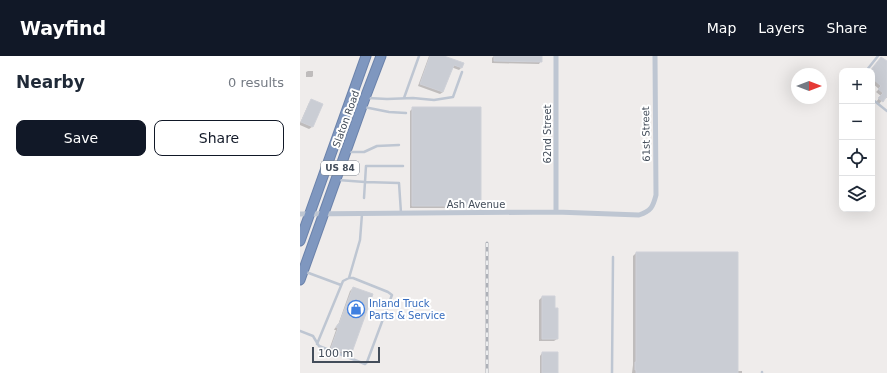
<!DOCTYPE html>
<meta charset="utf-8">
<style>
:root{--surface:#fff;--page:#f2f2f3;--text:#1f2937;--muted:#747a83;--line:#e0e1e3;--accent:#111827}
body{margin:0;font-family:"DejaVu Sans",sans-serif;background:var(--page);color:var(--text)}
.controls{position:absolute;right:12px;top:12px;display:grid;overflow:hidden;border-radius:8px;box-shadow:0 4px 16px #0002}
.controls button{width:36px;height:36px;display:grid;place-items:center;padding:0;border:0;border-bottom:1px solid var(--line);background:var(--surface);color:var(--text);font:20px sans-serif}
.compass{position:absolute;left:491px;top:12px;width:36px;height:36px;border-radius:50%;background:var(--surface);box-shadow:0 4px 16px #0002;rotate:90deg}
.scale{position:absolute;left:12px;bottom:10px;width:68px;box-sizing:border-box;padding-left:4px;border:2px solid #434d5a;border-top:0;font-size:11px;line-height:14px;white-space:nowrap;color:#434d5a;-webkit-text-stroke:3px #fff;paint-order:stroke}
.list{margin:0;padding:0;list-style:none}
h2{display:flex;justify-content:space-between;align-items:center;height:52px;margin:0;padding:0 16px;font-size:17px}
h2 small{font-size:13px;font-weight:400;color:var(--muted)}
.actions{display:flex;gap:8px;padding:12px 16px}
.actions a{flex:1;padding:9px 0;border:1px solid var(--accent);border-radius:8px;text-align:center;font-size:14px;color:var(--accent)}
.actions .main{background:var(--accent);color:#fff}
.icon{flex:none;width:22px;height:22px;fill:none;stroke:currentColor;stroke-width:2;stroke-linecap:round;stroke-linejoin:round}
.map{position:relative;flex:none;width:587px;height:317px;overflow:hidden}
header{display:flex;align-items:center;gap:24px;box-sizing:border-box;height:56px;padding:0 20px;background:var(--accent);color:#fff}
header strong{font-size:19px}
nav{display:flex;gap:22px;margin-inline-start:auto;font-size:14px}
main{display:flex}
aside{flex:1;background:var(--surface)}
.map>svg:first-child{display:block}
</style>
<header>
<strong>Wayfind</strong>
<nav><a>Map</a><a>Layers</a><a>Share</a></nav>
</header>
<main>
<aside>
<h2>Nearby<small>0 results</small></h2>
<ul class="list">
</ul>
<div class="actions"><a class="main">Save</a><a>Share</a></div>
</aside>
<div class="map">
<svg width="587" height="317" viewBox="0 0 587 317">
<rect width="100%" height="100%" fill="#efeceb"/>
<!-- shadow -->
<path fill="#0003" d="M129 0H141L162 11 159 14 151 11 143 36 140 38 118 30Z
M194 0 241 5 239 8 192 7V2Z
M587 7V42L585 41 579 48 576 46 581 40 576 36 579 33 572 27V15H570Z
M8 15H13V20L12 21H6V16Z
M12 44 22 49 12 71 9 73 0 69V67L9 47Z
M113 52 180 149 178 152H110V55Z
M336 197 437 315H442V317H332L333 309V200Z
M53 232 72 239 50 299 47 301 29 294 36 274H34L35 272 38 269 50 235Z
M242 241H254L257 283 254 285H239V244Z
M242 297 257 317H240V300Z"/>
<!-- building -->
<path fill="#cacdd4" stroke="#cfd1d8" d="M130 0H144L164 7 162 12 154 9 143 36 120 28Z
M194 0H242V6L194 5Z
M581 1 587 5V40L583 46 578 42 583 37 578 33 581 30 572 22V15H570Z
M11 43 23 48 13 71 1 66Z
M112 51H181V150H112Z
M336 196H438V317H336V314H335V306H336Z
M53 231 73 238 51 299 31 292 38 272 36 271 38 268H39Z
M242 240H255V252H258V283H242Z
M242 296H258V317H242Z"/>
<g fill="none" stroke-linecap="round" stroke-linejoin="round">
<!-- highway casing -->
<g stroke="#6b82aa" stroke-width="11">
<path id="highway" d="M0 185 66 0
M0 224 65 42 81 0"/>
</g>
<!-- lane -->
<path stroke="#bec6d2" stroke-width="2.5" d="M566 15 578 0
M68 42 87 43 113 42 134 44 153 41 162 16
M104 42 119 0
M572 43 587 55
M64 51 89 56 106 57
M48 96H64L77 90 99 89
M38 124 65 126 66 110H103
M64 142 65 126 99 127 101 157
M6 216 41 229
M49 222 60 184 62 158
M0 275 13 280 19 290 65 308 67 306 92 239 88 236 53 222H49L43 225 17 288
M312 317 313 201
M462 317V316"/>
<!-- street -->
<path stroke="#bec6d2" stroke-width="5" d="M256 0V156
M0 158 256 156 339 159C351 155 353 151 356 139L355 0"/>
<!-- highway -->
<use href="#highway" stroke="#7f97bf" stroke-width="9"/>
<!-- rail casing -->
<g stroke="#adb0b7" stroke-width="3">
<path id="rail" d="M187 317V187"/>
</g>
<!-- rail -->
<use href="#rail" stroke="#fff" stroke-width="1.5" stroke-dasharray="4.5" stroke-linecap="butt"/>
</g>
<!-- icons -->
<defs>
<g id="shop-ring" transform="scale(0.9)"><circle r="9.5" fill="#fff" stroke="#3f7fe0" stroke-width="1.5"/><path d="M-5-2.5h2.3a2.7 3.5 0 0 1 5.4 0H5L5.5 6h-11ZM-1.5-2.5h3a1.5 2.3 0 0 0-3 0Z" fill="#3f7fe0"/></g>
</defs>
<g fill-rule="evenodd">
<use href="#shop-ring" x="56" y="253"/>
</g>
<g text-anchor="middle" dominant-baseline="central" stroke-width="4" stroke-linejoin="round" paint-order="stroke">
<!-- shield labels -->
<rect fill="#fff" stroke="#7b828c" stroke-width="1" x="21" y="105" width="38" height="14" rx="3"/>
<g font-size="9" font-weight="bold" fill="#434d5a">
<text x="40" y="112">US 84</text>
</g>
<!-- street labels -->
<g font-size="10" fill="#434d5a" stroke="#fff">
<text transform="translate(46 63) rotate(-70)">Slaton Road</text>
<text transform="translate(247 78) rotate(-90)">62nd Street</text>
<text transform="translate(346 78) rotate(-91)">61st Street</text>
<text x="176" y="148">Ash Avenue</text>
</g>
<!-- shop labels -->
<g font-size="10" fill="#366cbe" stroke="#fff" text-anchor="start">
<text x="69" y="247">Inland Truck<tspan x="69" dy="12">Parts &amp; Service</tspan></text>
</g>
</g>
</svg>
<div class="controls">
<button>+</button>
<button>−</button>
<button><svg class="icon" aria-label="locate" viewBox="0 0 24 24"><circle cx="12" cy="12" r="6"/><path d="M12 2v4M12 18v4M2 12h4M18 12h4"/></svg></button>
<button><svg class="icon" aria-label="layers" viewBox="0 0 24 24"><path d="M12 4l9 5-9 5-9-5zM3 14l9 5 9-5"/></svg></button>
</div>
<svg class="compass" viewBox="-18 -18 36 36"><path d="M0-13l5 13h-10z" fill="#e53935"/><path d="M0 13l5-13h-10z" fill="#747a83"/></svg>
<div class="scale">100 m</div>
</div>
</main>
